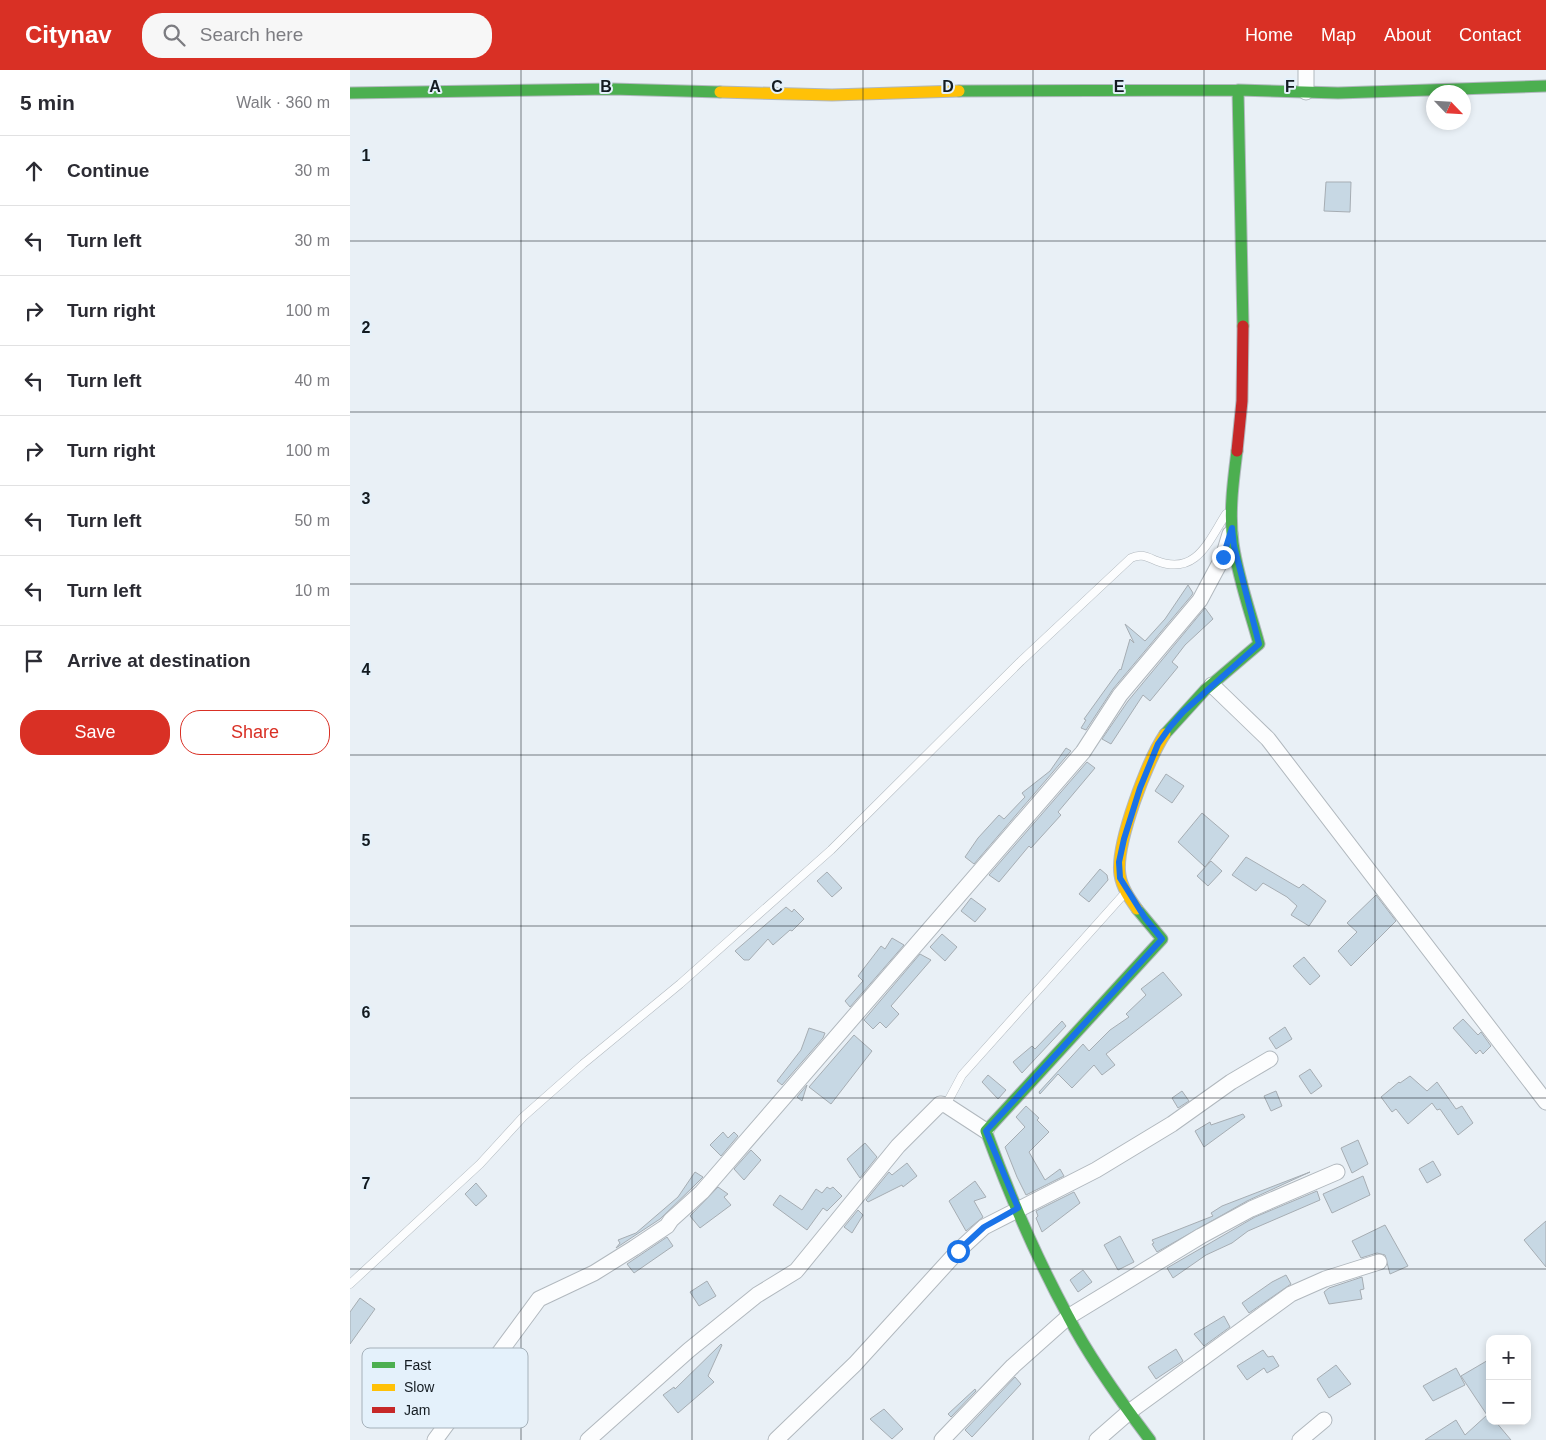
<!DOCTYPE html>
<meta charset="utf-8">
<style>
:root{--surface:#fff;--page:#f7f7f7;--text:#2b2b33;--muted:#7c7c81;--line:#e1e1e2;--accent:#d93025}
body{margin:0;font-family:Arial,sans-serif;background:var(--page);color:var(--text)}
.controls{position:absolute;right:15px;bottom:15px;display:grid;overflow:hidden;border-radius:10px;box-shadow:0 2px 8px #0003}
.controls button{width:45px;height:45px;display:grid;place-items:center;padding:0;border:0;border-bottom:1px solid var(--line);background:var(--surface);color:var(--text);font:25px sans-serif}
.compass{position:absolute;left:1076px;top:15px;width:45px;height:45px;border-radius:50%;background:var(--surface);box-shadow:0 2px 8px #0003;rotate:115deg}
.stop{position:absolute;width:15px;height:15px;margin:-11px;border:4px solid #1a73e8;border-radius:50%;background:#fff}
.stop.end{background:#1a73e8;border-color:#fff;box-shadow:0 1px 5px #0008}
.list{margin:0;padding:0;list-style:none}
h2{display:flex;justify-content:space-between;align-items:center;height:65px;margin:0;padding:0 20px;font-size:21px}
h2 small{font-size:16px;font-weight:400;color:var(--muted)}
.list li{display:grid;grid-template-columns:32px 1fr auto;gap:15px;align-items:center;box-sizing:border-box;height:70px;padding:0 20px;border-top:1px solid var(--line)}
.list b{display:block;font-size:19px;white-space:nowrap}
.list em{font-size:16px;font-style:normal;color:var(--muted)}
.actions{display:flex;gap:10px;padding:15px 20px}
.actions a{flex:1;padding:11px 0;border:1px solid var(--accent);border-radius:20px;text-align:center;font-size:18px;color:var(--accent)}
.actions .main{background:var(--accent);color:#fff}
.icon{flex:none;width:28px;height:28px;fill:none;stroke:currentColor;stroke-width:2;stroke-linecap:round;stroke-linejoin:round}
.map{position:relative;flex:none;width:1196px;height:1370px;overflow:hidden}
header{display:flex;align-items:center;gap:30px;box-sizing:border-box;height:70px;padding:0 25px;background:var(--accent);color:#fff}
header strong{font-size:24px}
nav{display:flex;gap:28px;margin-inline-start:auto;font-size:18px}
.search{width:350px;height:45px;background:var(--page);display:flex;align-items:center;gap:12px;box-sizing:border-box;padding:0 18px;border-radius:20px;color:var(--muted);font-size:19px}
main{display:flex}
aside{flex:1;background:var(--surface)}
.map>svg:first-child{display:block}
</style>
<header>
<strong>Citynav</strong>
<div class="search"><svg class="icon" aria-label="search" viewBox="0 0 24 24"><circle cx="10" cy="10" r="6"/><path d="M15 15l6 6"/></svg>Search here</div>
<nav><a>Home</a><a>Map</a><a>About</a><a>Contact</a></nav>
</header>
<main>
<aside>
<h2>5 min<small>Walk · 360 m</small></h2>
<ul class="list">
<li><svg class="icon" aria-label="ahead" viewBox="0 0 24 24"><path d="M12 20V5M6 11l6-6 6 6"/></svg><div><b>Continue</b></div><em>30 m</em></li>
<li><svg class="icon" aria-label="left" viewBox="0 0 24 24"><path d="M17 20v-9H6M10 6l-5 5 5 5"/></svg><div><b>Turn left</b></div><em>30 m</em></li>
<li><svg class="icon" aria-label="right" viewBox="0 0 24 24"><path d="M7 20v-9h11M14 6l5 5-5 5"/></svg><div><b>Turn right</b></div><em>100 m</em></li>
<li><svg class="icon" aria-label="left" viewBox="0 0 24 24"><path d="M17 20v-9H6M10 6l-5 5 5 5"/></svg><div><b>Turn left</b></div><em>40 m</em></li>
<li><svg class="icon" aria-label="right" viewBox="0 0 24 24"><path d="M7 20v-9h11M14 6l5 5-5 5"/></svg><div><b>Turn right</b></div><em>100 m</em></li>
<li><svg class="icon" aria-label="left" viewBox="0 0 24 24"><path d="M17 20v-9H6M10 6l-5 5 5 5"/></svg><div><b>Turn left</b></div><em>50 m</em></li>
<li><svg class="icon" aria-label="left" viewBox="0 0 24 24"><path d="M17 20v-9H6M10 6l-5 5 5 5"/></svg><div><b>Turn left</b></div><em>10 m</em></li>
<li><svg class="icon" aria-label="arrive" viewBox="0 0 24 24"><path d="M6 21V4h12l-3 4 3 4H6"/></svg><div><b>Arrive at destination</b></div></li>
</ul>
<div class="actions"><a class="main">Save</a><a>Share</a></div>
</aside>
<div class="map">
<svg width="1196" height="1370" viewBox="0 0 1196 1370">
<rect width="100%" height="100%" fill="#e9f0f6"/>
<!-- building -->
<path fill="#c7d8e4" stroke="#a6adb3" d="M976 112H1001L1000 142 974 141Z
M838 515 843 523 842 525 763 619 736 660 731 658 736 650 734 649 770 599 771 600 780 569 784 573 775 554 795 571 815 549Z
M855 538 863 549 835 575 822 592 828 597 800 631 793 625 761 674 752 669 778 631Z
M716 678 721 681 624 794 615 787 628 768 649 745 654 749 675 727 672 723 700 701Z
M737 692 745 698 708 742 711 745 681 778 679 776 649 812 639 805Z
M816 704 834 716 822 733 805 721Z
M852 743 879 766 855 797 828 772Z
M896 787 949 818 953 814 976 831 959 856 941 845 947 836 937 827 913 813 906 821 882 805Z
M861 791 872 801 858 816 847 806Z
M750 799 757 805 758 810 739 832 729 824Z
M477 802 492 818 482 827 467 811Z
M1026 825 1046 851 1001 896 988 881 1007 862 997 853Z
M621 828 636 839 625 852 611 841Z
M436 837 442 842 444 839 454 849 442 861 440 860 423 875 418 869 399 890H394L385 881Z
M592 864 607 877 595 891 580 877Z
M542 868 554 875 500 937 495 931 513 911 508 906 531 876 535 879Z
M570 884 581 890 541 936 549 944 536 958 530 952 523 959 514 950Z
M954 887 970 906 960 915 943 896Z
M813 902 832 925 756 984 765 995 752 1005 744 995 722 1018 708 1004 690 1024 689 1022 733 974 739 981 760 960 779 947 776 944 796 925 791 919Z
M1113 949 1128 965 1131 962 1141 976 1133 984 1130 980 1126 984 1103 958Z
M712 951 716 956 672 1003 663 992 682 976 685 979Z
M935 957 942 969 926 979 919 968Z
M459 958 475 963 473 968 432 1015 427 1011 451 980Z
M504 965 522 981 481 1034 459 1017Z
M960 999 972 1016 961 1024 949 1006Z
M638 1005 656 1020 648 1029 632 1012Z
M1060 1006 1077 1021 1087 1012 1106 1039 1112 1036 1123 1053 1108 1065 1090 1039 1087 1040 1082 1033 1058 1054 1046 1039 1042 1042 1031 1027 1049 1012 1050 1013Z
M457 1015 452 1031 447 1027Z
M832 1021 839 1031 828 1038 822 1028Z
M926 1021 932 1036 921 1041 914 1026Z
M676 1036 689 1048 687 1050 699 1062 679 1082 695 1110 710 1099 714 1106 676 1125 667 1107 655 1077 675 1057 666 1047Z
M893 1044 895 1047 854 1077 845 1061 860 1052 861 1055Z
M373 1062 378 1068 384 1062 388 1066 371 1086 360 1075Z
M1008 1070 1018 1094 1002 1103 991 1078Z
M515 1073 527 1087 510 1108 497 1089Z
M401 1080 411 1090 394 1110 384 1099Z
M1083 1091 1091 1105 1077 1113 1069 1099Z
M557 1093 567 1106 553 1117 552 1115 518 1132 516 1130 539 1102 542 1105Z
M345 1102 353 1107 345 1115 310 1149 266 1178 270 1173 268 1170 286 1163 328 1127Z
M960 1102 897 1131 807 1182 802 1174 804 1173 802 1170 863 1146 861 1143 872 1136Z
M1013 1106 1020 1125 982 1143 973 1124Z
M625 1111 636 1127 624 1131 633 1147 616 1161 599 1131Z
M126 1113 137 1126 126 1136 115 1124Z
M368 1117 378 1124 374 1127 381 1135 350 1158 340 1146Z
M477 1117 480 1119 483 1117 492 1126 477 1141 473 1138 457 1160 423 1135 430 1125 452 1140 466 1119 472 1123Z
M967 1121 970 1130 898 1161 882 1173 856 1185 823 1208 817 1198 905 1147Z
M724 1122 730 1133 692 1162 686 1148 688 1146 686 1141Z
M508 1140 513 1145 502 1163 494 1157Z
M1196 1151V1197L1174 1170Z
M1035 1155 1058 1196 1040 1204 1035 1185 1027 1183 1011 1188 1002 1171Z
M770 1166 784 1192 768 1200 754 1175Z
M317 1167 323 1176 284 1203 277 1194Z
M733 1200 742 1212 728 1222 720 1210Z
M936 1205 941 1214 899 1243 892 1233 922 1212Z
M1012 1207 1014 1219 1010 1220 1012 1229 979 1234 974 1222 979 1218Z
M357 1211 366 1226 349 1236 340 1222Z
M10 1228 25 1239 0 1274V1242Z
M874 1246 880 1257 854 1276 844 1264Z
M371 1274 372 1275 358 1306 364 1312 328 1343 313 1325 324 1317 325 1319Z
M826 1279 833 1291 806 1309 798 1297Z
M913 1280 918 1287 923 1286 929 1296 917 1303 914 1298 897 1310 887 1296Z
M1140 1289V1351H1145L1161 1370H1075L1106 1350 1115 1365 1137 1345 1111 1306Z
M986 1295 1001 1314 979 1328 967 1309Z
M1106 1298 1115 1315 1083 1331 1073 1316Z
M665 1307 671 1314 622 1367 615 1360Z
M625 1319 626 1321 601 1347 598 1344Z
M534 1339 553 1359 542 1369 520 1349Z"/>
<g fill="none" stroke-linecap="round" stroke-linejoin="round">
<!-- lane casing -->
<g stroke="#b1b8be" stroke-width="9">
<path id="lane" d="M596 1035 612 1005 775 823
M0 1214 130 1094 173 1047 233 994 330 914 481 780 671 591 781 488C791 483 797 487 807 491 846 506 858 472 876 444"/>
</g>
<!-- street casing -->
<g stroke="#b1b8be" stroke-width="17">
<path id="street" d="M956 0V22
M862 615 918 669 1196 1032
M85 1370 189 1229 244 1203 284 1178 317 1156 321 1150 352 1122 733 682 770 625 850 530 873 487 880 464
M238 1370 339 1280 407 1225 446 1201 548 1076 590 1034 596 1035 636 1061
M426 1370 505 1294 608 1181 634 1157 746 1100 822 1054 881 1012 920 989
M592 1370 663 1296 718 1247 851 1166 901 1139 987 1102
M747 1370 779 1342 941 1224 975 1209 1029 1192
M950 1370 974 1350"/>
</g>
<!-- fast casing -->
<g stroke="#b1b8be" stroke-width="13">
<path id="fast" d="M888 20 893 256
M609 21 888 20 988 23 1196 16
M0 23 262 19 370 22
M815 664 855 620 909 574C900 541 888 508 883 473 879 443 883 412 887 381
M787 839 812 869 636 1061C659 1124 686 1187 718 1246 739 1287 772 1333 800 1370"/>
</g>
<!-- slow casing -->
<g stroke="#b1b8be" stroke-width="13">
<path id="slow" d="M370 22 482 25 609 21
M787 839C780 829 772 818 770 805 765 775 798 689 815 664"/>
</g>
<!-- jam casing -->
<g stroke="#b1b8be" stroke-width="13">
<path id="jam" d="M887 381 892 331 893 256"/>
</g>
<!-- lane -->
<use href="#lane" stroke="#fcfdfe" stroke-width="8"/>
<!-- street -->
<use href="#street" stroke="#fcfdfe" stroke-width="15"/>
<!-- fast -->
<use href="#fast" stroke="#4caf50" stroke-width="11"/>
<!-- slow -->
<use href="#slow" stroke="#ffc107" stroke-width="11"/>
<!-- jam -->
<use href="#jam" stroke="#c62828" stroke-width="11"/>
</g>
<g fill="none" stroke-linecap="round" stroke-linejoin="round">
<!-- route -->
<path stroke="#1a73e8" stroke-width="6" d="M608 1181 634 1157 668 1138 636 1061 812 869 795 848 770 808 769 792 774 769 790 718 808 674 820 657 833 642 909 574 884 476 882 458 873 487"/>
</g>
<!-- grid -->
<path fill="none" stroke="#131b21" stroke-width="1" stroke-opacity="0.55" d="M171 0V1370M342 0V1370M513 0V1370M683 0V1370M854 0V1370M1025 0V1370M0 171H1196M0 342H1196M0 514H1196M0 685H1196M0 856H1196M0 1028H1196M0 1199H1196"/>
<!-- legend -->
<rect x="12" y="1278" width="166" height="80" rx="8" fill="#e4f1fb" stroke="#a5b1ba" stroke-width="1"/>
<rect x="22" y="1292" width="23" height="6" fill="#4caf50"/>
<rect x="22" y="1314" width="23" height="7" fill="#ffc107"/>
<rect x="22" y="1337" width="23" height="6" fill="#c62828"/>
<g font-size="14" fill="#131b21">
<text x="54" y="1300">Fast</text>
<text x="54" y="1322">Slow</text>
<text x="54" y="1345">Jam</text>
</g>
<g font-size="16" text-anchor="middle" font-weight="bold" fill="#131b21" stroke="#e4f1fb" stroke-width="4" stroke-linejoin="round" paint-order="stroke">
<text x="85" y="22">A</text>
<text x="256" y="22">B</text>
<text x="427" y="22">C</text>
<text x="598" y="22">D</text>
<text x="769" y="22">E</text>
<text x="940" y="22">F</text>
<text x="16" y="91">1</text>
<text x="16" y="263">2</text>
<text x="16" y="434">3</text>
<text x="16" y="605">4</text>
<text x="16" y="776">5</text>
<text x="16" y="948">6</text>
<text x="16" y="1119">7</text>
</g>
</svg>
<div class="controls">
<button>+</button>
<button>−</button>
</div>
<svg class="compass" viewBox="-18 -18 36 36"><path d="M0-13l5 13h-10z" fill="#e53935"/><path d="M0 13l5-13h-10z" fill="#7c7c81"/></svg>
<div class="stop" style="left:608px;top:1181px"></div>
<div class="stop end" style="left:873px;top:487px"></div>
</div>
</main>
